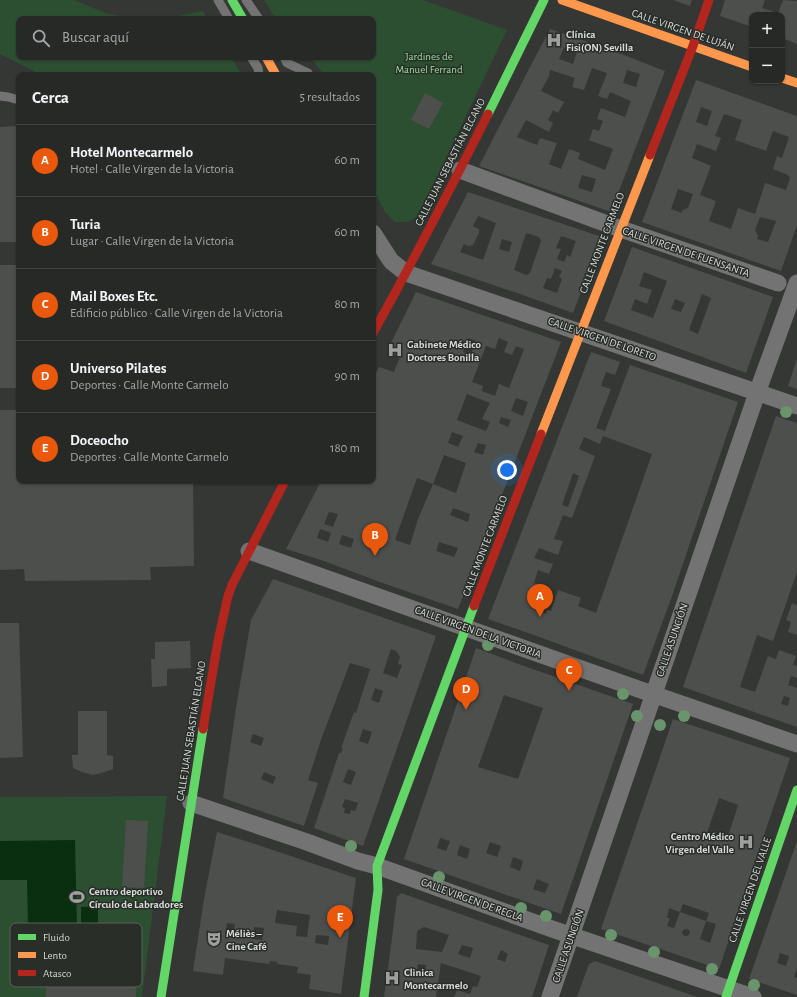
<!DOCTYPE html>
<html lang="es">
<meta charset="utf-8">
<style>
:root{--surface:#272927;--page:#333533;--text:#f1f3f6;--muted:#a4a6a7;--line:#434544;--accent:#ea580c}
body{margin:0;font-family:"Alegreya Sans",sans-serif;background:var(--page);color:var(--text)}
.controls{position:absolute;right:12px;top:12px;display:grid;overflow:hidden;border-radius:8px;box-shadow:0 1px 3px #0004}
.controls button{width:36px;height:36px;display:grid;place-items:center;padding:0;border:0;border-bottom:1px solid var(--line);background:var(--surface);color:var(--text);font:20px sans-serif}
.you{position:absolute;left:507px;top:470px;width:14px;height:14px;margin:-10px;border:3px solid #fff;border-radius:50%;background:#1a73e8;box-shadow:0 0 0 6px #1a73e833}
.badge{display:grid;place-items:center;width:26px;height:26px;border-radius:50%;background:var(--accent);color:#fff;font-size:13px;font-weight:700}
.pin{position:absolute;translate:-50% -33px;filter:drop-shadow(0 1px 2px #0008)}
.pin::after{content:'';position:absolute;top:21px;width:14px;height:12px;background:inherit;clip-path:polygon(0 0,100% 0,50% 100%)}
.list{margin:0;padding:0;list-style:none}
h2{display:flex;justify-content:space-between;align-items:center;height:52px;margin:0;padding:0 16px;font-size:17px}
h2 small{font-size:13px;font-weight:400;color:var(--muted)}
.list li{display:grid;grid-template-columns:26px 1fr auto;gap:12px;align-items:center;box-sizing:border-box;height:72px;padding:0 16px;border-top:1px solid var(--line)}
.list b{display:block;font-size:15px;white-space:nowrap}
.list p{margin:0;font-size:13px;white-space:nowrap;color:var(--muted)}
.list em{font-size:13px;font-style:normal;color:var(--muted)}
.icon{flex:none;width:22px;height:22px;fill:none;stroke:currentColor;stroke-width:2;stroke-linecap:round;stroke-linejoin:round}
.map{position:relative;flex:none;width:797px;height:997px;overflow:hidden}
.search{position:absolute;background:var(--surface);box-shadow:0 1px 3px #0004;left:16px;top:16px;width:360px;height:44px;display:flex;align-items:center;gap:10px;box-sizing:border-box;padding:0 14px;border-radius:8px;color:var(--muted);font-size:15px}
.panel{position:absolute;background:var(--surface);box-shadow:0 1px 3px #0004;left:16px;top:72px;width:360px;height:412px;border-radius:8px}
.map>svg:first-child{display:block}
</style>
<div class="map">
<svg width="797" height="997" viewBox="0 0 797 997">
<rect width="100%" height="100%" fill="#343734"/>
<!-- green -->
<path fill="#2d4f31" d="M0 0H74L108 14 144 19H19V57H231L242 75H42L0 54Z
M264 0H423L507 30 429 193 416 217 408 222H395L385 212 373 189V75H324L312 59 308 57H373V19H276Z
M203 11 208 19H162Z
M167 796 142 997H0V797Z"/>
<!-- water -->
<path fill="#092f10" d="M75 840 77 927H28L27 880H0V841Z
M98 906V939H81V907Z"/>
<!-- building -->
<path fill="#4d4f4d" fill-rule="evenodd" d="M673 0H692L690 6Z
M725 0H765L762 8 778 13 783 0 797 1V44L782 38V15H752V27L720 16Z
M550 29 611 50 665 71 611 212 479 166 530 67ZM564 47 577 52 573 64 559 59ZM592 68 607 73 598 96 607 99 610 92 631 101 625 117 601 108 597 119 603 121 599 131 593 129 589 140 613 149 605 170 578 159 580 153 569 149 561 169 549 164 557 143 540 138 537 145 517 137 526 120 549 132 553 123 548 120 553 110 558 113 564 102 541 91 549 76 550 70 575 78 572 87 584 90ZM627 70 640 74 636 87 623 83ZM582 175 596 179 592 192 578 188Z
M696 80 797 116V225L781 271 642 222ZM701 107 712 111 707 126 696 122ZM724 114 742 120 735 140 766 151 773 131 789 137 782 158 777 156 773 169 788 175 790 178 786 190 765 183 755 214 738 208 731 229 709 221 716 201 700 195 711 166 692 158 697 144 716 151 721 138 715 136ZM678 189 693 194 688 208 682 210V213L671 209ZM760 217 776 221 768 242 757 239 758 236 755 230Z
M425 93 443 103 429 129 411 120Z
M19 126V242H0V127Z
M468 192 602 237 573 313 520 294 431 264ZM478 216 496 223 483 260 460 252 464 244 469 246 473 245 479 233V229L473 226ZM526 233 539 237 541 241 530 273 526 275 514 270ZM561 236 576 241 570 257 567 255 564 262 557 259 561 249 556 248ZM502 239 512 242 509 252 499 249ZM555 268 562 271 559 277 562 279 557 293 543 288 547 278 551 279Z
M632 247 773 297 746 373 604 321ZM644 272 667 281 653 318 631 310 635 299 647 304 652 290 639 286ZM702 294 711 298 698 334 689 330ZM675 299 685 303 681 312 671 309Z
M0 265H19V388H0Z
M416 292 561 342 458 609 380 582 321 560 286 549 321 481H373V379L379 367 394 372 400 357 387 351ZM468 338 476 341 471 354 463 352ZM499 338 508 342 504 352 512 355 516 346 524 349 509 388 499 384 495 396 482 391 483 386 472 382 486 346 495 349ZM467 394 490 403 482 419 490 422 486 431 457 420ZM516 398 528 402 523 416 511 411ZM501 417 511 420 508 427 499 423ZM452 432 463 436 458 447 448 443ZM478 443 486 445 483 455 474 452ZM444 455 466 463 456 493 433 484ZM417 478 433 484 418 519 410 545 395 540ZM453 508 470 514 468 522 450 515ZM329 512 338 514 333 527 324 524ZM320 529 331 533 328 542 317 538ZM342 535 354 539 351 548 339 544ZM439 542 458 548 454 557 436 551Z
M591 352 620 362 615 375 606 372 601 386 611 389 596 428 605 431 630 365 738 402 671 599 643 675 534 635 488 619ZM603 436 652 454 596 613 578 606 581 598 558 590 551 611 547 610 546 614 540 612 548 588 534 583 538 570 549 574 553 564 534 558 539 548 558 555 563 541 554 539 563 515 572 518 595 456 579 449 584 437 600 444ZM573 473 579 476 568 507 562 505Z
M797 359V389L788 386Z
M0 410H19V481H193L194 566 150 567 151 580 25 581 24 569 0 570Z
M776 416 797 423V572L773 641 757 635 740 687 755 692 768 656 776 659 779 650 796 656 793 665 797 666V678L791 676 788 685 797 688V727L683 687ZM784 696 790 698 788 706 781 704Z
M273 579 436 636 363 846 314 828 339 753H341L343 749 341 748 354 712 356 713 370 669 350 663 322 737 308 780 318 783 304 826 223 798 236 708 251 620ZM391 649 396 651 400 657 398 664 402 665 397 678 383 673ZM375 688 383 691 379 703 371 700ZM363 729 372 732 368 744 359 741ZM253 734 264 738 261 746 250 742ZM348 769 356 772 351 785 343 782ZM264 772 276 777 273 784 261 779ZM345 799 358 803 355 811 351 810 350 814 344 813 345 808 342 807Z
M792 603 797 605V635L788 632 791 622 786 620Z
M0 623H19L23 757 0 758Z
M190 641 191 668 167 669V686L152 687 151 659H155V642Z
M476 648 521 665 633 704 561 914 404 859ZM504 695 543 708 518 779 478 767ZM440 838 450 841 446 851 437 848ZM490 842 501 846 497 857 486 853ZM460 845 470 849 467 859 457 855ZM513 857 523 861 520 871 510 867ZM537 879 549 884 545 893 533 889Z
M78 711H107V755L113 756V769L105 772 93 775 82 772 73 768 72 755H78Z
M673 719 790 758 719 969 601 929ZM719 798 738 805 727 840 707 833ZM683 904 709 913 706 921 716 924 710 943 700 939 706 921 680 912ZM669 908 680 912 674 928 667 926 670 918H667ZM686 929 689 930 690 932 689 935 687 936H684L682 933 683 930Z
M126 820 148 821 144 888 122 887Z
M217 832 255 844 356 878 341 994 309 989 311 975 297 973 298 967 277 964 278 962 270 961 269 964 225 958 223 975 193 971 204 899ZM277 910 310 915 307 937 296 936 297 926 275 923ZM227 923 235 924 233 935 225 934ZM254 927 264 928 262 940 252 939ZM316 935 329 936 328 945 315 943Z
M797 841V968L794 977 797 978V995L749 979ZM780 953 789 956 786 966 777 963Z
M401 893 497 927 549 945 532 997H454L457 990 470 994 473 986 477 987 481 976 441 963 436 997H384L391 946 397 897ZM424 927 449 935 442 952 416 949 417 931ZM462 945 473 948 470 958 458 954ZM501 950 508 954 505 962 497 959ZM418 964 426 965 425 977 416 976Z
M94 950H135L136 997H46V979L95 978Z
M595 961 697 997H577L589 964Z"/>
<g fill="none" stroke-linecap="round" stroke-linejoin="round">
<!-- lane -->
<path stroke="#727372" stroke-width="9" d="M218 0 229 19
M246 0 259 19
M251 57 258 68 259 75
M284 57 287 63 308 73 309 75
M0 96 8 97 19 100"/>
<!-- street -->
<path stroke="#727372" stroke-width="17" d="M460 170 621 229 778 283
M373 233 391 261 406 273 797 406
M249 551 638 689 797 744
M191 803 304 841 358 861 377 866 555 930 753 997
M550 997 757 393 797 283"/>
<!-- fast -->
<path stroke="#63d668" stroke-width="9" d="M232 0 243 19
M488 114 544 0
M161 997 203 729
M364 997 378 890 377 866 474 606
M726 997 797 790"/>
<!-- slow -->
<path stroke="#ff974d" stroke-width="9" d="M562 0 752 67
M266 57 276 75
M782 78 797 83
M541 434 650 155"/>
<!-- jam -->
<path stroke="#b3261e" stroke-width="9" d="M650 155 693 46 709 0
M373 333C413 261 451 188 488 114
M474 606 541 434
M203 729 218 641 228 596 232 585 285 481"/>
</g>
<!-- trees -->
<g fill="#69946c">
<circle cx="786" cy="412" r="6"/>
<circle cx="488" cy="645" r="6"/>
<circle cx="623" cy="694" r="6"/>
<circle cx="637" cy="716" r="6"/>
<circle cx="684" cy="716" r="6"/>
<circle cx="660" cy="725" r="6"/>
<circle cx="351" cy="846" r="6"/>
<circle cx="439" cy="877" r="6"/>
<circle cx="521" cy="908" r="6"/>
<circle cx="546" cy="916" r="6"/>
<circle cx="611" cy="935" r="6"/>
<circle cx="654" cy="952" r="6"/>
<circle cx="712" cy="969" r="6"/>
<circle cx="754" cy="985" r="6"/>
</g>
<!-- icons -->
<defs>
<g id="hospital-bare" transform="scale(1.2)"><path d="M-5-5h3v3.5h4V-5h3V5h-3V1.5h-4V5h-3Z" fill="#9da09d" stroke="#292e29" stroke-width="2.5" paint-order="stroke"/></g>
<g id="stadium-bare" transform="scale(1.2)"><path d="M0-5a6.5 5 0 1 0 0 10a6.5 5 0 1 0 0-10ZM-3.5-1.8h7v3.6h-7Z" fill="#9da09d" stroke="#292e29" stroke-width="2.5" paint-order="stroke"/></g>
<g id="theatre-bare" transform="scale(1.2)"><path d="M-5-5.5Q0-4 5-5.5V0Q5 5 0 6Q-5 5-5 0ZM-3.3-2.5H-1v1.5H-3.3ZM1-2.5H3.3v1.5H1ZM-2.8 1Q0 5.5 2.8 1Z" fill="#9da09d" stroke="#292e29" stroke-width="2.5" paint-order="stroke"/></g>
</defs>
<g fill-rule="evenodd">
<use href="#hospital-bare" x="554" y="40"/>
<use href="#hospital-bare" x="395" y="350"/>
<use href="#hospital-bare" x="746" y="842"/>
<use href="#stadium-bare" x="77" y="897"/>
<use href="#theatre-bare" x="214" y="939"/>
<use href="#hospital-bare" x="392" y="978"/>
</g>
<g text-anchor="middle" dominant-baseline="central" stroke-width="3" stroke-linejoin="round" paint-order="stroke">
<!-- street labels -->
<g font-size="11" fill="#d6d9d6" stroke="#292e29">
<text transform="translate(683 30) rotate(19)">CALLE VIRGEN DE LUJÁN</text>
<text transform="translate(450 162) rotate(-63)">CALLE JUAN SEBASTIÁN ELCANO</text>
<text transform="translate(602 243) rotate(-69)">CALLE MONTE CARMELO</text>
<text transform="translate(686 252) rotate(19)">CALLE VIRGEN DE FUENSANTA</text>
<text transform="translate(602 339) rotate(19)">CALLE VIRGEN DE LORETO</text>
<text transform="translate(485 546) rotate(-69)">CALLE MONTE CARMELO</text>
<text transform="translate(478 632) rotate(20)">CALLE VIRGEN DE LA VICTORIA</text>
<text transform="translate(672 640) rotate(-71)">CALLE ASUNCIÓN</text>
<text transform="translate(191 731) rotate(-81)">CALLE JUAN SEBASTIÁN ELCANO</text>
<text transform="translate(750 890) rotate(-71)">CALLE VIRGEN DEL VALLE</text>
<text transform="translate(472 900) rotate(20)">CALLE VIRGEN DE REGLA</text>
<text transform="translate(568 946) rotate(-71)">CALLE ASUNCIÓN</text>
</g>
<!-- poi labels -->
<g font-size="11" font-weight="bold" fill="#d6d9d6" stroke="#292e29" text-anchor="start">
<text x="566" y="34">Clínica<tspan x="566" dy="13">Fisi(ON) Sevilla</tspan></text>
<text x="407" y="344">Gabinete Médico<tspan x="407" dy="13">Doctores Bonilla</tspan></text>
<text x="734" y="836" text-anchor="end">Centro Médico<tspan x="734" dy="13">Virgen del Valle</tspan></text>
<text x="89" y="891">Centro deportivo<tspan x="89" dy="13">Círculo de Labradores</tspan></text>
<text x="226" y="933">Méliès –<tspan x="226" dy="13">Cine Café</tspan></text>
<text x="404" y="972">Clinica<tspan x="404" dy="13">Montecarmelo</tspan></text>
</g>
<!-- park labels -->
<g font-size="11" fill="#95e09a" stroke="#292e29">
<text x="429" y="56">Jardines de<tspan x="429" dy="13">Manuel Ferrand</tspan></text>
</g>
</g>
<!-- legend -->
<rect x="10" y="923" width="132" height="64" rx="6" fill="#292e29" stroke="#5d615d" stroke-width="1"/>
<rect x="18" y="934" width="18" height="6" fill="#63d668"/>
<rect x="18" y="952" width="18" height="6" fill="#ff974d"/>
<rect x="18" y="970" width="18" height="6" fill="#b3261e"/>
<g font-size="11" fill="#d6d9d6">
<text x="43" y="941">Fluido</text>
<text x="43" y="959">Lento</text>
<text x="43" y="977">Atasco</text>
</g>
</svg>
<div class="controls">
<button>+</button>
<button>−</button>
</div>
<div class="you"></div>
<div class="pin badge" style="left:540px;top:617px">A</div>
<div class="pin badge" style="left:375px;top:556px">B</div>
<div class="pin badge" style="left:569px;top:691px">C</div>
<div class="pin badge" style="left:466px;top:710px">D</div>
<div class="pin badge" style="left:340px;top:938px">E</div>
<div class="search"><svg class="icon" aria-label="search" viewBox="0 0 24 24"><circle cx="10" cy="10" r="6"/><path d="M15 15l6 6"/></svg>Buscar aquí</div>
<section class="panel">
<h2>Cerca<small>5 resultados</small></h2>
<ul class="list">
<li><span class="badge">A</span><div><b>Hotel Montecarmelo</b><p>Hotel · Calle Virgen de la Victoria</p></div><em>60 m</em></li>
<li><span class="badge">B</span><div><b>Turia</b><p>Lugar · Calle Virgen de la Victoria</p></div><em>60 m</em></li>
<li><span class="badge">C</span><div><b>Mail Boxes Etc.</b><p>Edificio público · Calle Virgen de la Victoria</p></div><em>80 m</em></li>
<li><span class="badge">D</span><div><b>Universo Pilates</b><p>Deportes · Calle Monte Carmelo</p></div><em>90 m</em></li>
<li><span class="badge">E</span><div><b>Doceocho</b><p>Deportes · Calle Monte Carmelo</p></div><em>180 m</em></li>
</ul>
</section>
</div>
